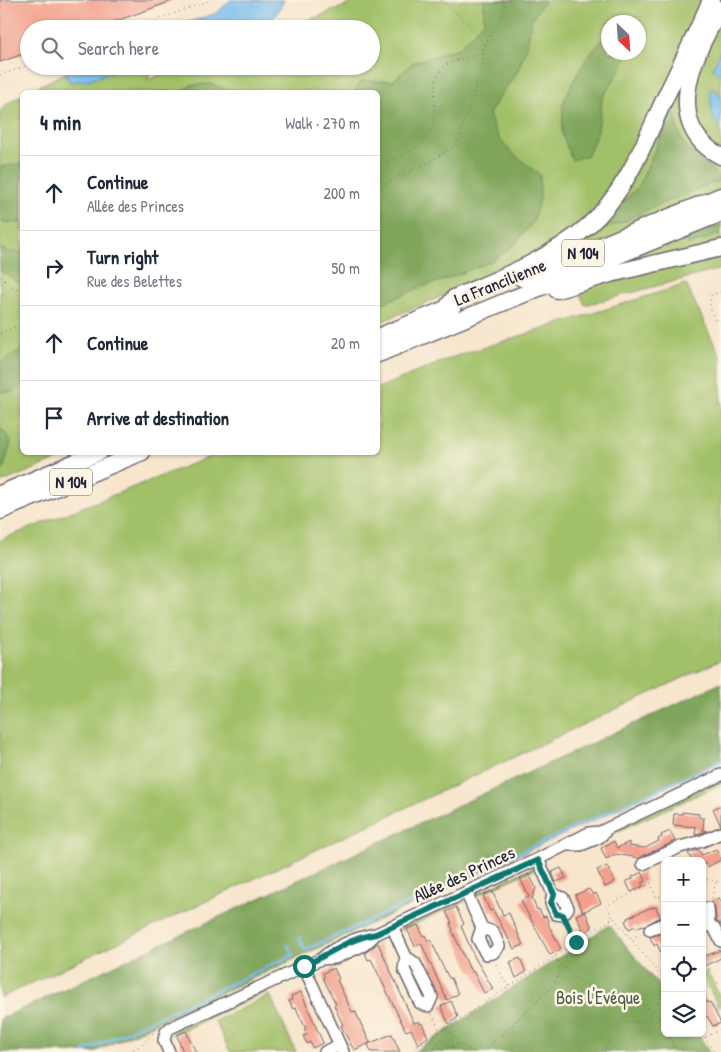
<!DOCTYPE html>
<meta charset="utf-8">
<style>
:root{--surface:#fff;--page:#f2f2f3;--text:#1f2937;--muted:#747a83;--line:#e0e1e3}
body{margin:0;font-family:"Patrick Hand",sans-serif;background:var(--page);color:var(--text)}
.controls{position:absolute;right:15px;bottom:15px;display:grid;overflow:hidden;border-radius:8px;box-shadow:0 1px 4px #0004}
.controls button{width:45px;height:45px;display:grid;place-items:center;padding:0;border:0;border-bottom:1px solid var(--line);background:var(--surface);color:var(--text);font:25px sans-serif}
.compass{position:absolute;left:601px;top:15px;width:45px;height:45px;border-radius:50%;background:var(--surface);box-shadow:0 1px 4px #0004;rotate:155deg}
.stop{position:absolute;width:15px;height:15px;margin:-11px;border:4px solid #0f766e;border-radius:50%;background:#fff}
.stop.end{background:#0f766e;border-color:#fff;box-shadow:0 1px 5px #0008}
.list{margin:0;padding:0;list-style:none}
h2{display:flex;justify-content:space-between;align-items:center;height:65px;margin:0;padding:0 20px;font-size:21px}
h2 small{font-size:16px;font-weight:400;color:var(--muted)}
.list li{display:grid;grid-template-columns:32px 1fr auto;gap:15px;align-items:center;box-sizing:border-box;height:75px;padding:0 20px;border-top:1px solid var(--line)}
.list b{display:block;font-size:19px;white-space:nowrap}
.list p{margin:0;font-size:16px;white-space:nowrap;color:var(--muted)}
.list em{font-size:16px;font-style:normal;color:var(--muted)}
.icon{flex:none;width:28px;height:28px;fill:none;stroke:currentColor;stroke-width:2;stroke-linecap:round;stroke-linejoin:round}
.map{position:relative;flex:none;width:721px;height:1052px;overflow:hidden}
.search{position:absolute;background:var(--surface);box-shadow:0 1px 4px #0004;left:20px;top:20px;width:360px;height:55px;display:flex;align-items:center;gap:12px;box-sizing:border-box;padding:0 18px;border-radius:28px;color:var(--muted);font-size:19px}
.panel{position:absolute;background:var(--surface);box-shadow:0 1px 4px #0004;left:20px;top:90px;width:360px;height:365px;border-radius:8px}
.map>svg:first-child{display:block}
</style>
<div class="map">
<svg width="721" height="1052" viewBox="0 0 721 1052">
<rect width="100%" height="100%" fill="#fcf5e5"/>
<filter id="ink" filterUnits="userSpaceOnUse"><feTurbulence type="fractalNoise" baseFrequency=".02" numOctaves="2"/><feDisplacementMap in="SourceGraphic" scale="10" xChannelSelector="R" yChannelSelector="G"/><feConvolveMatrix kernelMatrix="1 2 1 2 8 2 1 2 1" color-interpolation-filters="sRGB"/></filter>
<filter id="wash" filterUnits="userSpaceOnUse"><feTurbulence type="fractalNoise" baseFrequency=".0096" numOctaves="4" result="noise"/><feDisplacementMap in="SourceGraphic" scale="20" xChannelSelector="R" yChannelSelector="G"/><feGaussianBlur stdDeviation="1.12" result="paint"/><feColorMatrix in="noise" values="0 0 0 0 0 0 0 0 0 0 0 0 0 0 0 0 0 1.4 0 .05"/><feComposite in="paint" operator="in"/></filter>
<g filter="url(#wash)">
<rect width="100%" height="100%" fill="#f7e5cc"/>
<!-- green -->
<path fill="#a1c068" stroke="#627152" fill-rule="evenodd" d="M349 0H721V49L714 67V69L721 76V97L715 90 719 127 721 129V224L686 238 688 245 717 235 721 236V269L585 305 557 242 500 272 378 323V92H27L65 73 70 82 88 80 128 66H155L147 80 184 66H371V29H284L348 5ZM608 22H638V52H608ZM674 107C679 138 680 146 707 163L651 208 623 222 604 228 617 209 639 186Z
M22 95V452L74 453 0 483V111L12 100Z
M686 284 721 358V660L0 998V540L219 453 378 452V388L456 356Z
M721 779V784L601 839 611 830Z
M534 867 537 868 473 897 474 895Z
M462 900 465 901 400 931 401 927Z
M707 971 721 999V1006L718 1007 702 973Z
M272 986 273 989 172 1035 174 1030Z
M270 995 296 1052H230L215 1021Z"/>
<!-- forest -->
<path fill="#80a65c" stroke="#51644c" d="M484 0H545L532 19 527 45 518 71 502 93 489 114C499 149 514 153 540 175V198L533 222 513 246 492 261 447 279 419 288 378 305V92H354L362 81H393L412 63 458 48 484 22Z
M608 33V52L628 53 620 70 602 99 598 130 588 155 572 160 562 134 563 103 578 72 588 57Z
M211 84 229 90 268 92H181L191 85Z
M674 106 677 129 683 143 694 154 707 163 720 180 651 208 623 222 604 228 617 209 639 186Z
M22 163V223L0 222V167Z
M721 224V236L717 235 688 245 686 238Z
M0 248 8 252H22V285L0 270Z
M22 349V387L13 392H0V363Z
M0 429 3 430 11 442 3 470 0 472Z
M721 683V761L94 1052H0V1019Z
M609 925 665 993V1033H698L709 1052H414Z"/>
<!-- water -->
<path fill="#77bcee" stroke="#4c6f94" d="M230 0H284C279 10 272 23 261 29H168L217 13Z
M721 49V76L714 69V66Z
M77 66H128L88 80 70 82 65 73Z
M712 89 715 90 721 97V129L713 118 710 92Z"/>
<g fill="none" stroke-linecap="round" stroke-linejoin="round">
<!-- stream -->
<path stroke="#77bcee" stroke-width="2.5" d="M299 937 305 950 721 761
M83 1052 293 955 288 945"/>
</g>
<g id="blocks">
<!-- building -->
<path fill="#f39f8c" d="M0 0H172V1L94 29H29V52L0 62Z
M721 805V826L713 809Z
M682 812 699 814V818H704L703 830 707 831 695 835 696 827 673 825 674 814H682Z
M670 831 675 841 639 858 616 854 606 859 601 848 614 841 617 848 629 842V846L645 848 659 841 658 839 662 837 661 835Z
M716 849 721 860 707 867 705 863 702 864V861H690L692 860 688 853 699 850 702 855Z
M607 866 615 882 605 887 597 870Z
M561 868 566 878 556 882 552 872Z
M642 872 646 881 641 883 643 886 631 892 626 881 633 879 632 877Z
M529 874 536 888 532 898 537 910 539 909 543 917 546 916 549 923 548 924 561 949 550 955 521 901 529 897 520 878Z
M589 889 593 895 596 893 601 903 583 912 575 895Z
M492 891 503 915 509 913 523 945 514 949 493 910 490 911 483 895Z
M719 898 721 903V925L716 921 715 907 711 901Z
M456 907 464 924 461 926 474 956 493 989 484 993 473 971 471 972 452 930H453L450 923H452L446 912Z
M652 907V908L656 907 660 917 644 926 643 925 636 928 635 926 629 929 625 921 628 919 627 918Z
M585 911 592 928 584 933 576 915Z
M418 925 423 936 425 935 428 941 431 940 441 963 449 978H451L458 994 447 1000 421 943 415 946 407 929Z
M662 933 663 935 665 934V961L657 944 654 946 650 937Z
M378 943 414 1023 419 1021 420 1024 422 1023 428 1037 418 1044 411 1029 406 1031 371 959 368 960 365 953Z
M721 950V958L702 967V957Z
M520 958 526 972 516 978 510 962Z
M334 968 339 979 337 980 352 1012 355 1011 370 1043 354 1050 341 1026 343 1025 334 1005 336 1004 323 978 324 977 323 973Z
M301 992 323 1043 313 1048 310 1042 307 1044 303 1036 307 1035 304 1030 306 1029 296 1008 293 1009 289 1001 292 1000 291 996Z
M702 993 707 1003 710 1002 721 1023 713 1026 707 1016 702 1018Z
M451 1001 458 1017 449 1024 441 1006Z
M186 1031 189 1038 196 1052H183L177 1035Z
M392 1034 400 1052H371L368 1044Z"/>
</g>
</g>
<g filter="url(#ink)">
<use href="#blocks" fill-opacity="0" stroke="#6d666e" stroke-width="1"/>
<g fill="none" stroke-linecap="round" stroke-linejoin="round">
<!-- minor casing -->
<g stroke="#6d666e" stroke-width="14">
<path id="minor" d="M569 845H581L598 838 604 833
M538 859 553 894 551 903 556 914 563 915 568 908 563 898 553 894
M643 864 680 847 702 841 721 833
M466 892 482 928 478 939 486 954 493 953 499 946 493 932 482 928
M708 908 709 925
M392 926 406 957 404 969 420 1003 428 1006 432 997 415 963 406 957
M702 928 709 925 714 928 721 941
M650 930 665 923
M321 959 335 958 364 945 375 935
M304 967 343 1052
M169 1052 164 1040 166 1032 170 1028 321 959C335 946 358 937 376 934L538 859 589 833 600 832 721 775
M325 1052 340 1045"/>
</g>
<!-- highway casing -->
<g stroke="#6d666e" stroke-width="19">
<path id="highway" d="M721 9C694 52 660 126 721 156
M522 278 721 196
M557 290 610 274 721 248
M445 310 454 298C500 278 550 259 588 226 625 194 644 144 664 100 680 67 696 34 711 0
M378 337 453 306
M378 354 721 213
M0 494 99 452
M0 511 142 452"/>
</g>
<!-- path -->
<path stroke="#6d666e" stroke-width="1" stroke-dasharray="1 4" stroke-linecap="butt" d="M441 0C457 14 474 26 484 46
M132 29 211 0
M0 75 29 65
M378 164C398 159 421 151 431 130 435 121 434 109 434 100 435 89 434 79 441 70 452 56 473 61 484 48
M378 190 391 181 433 160 458 143 470 102 482 68 484 47 502 16 505 0
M0 277 13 287 22 290
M721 292 711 295 710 307 715 321 721 319
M0 333 22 324
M647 873 656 898 665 894
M702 878 721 882
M712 898 716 881
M614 918 665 981
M568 925 576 942
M631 938 641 934
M555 956 559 964
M496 964 506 984 509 986
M717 983 721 982
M432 1014 440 1031
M446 1029 461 1045 474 1052
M667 1033 672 1041 674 1052
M702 1033 714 1052
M706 1037 721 1029
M129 1052 142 1045 155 1031
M410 1052 613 918 607 906 651 883
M433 1052 438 1042 448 1033
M438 1052 454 1046 460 1045
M483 1052 550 989 558 976 560 964 575 978 592 987 613 989 653 1010 665 1029
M604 1052C617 1026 611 1020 644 1022L657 1005 665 979"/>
<!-- minor -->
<use href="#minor" stroke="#fff" stroke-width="11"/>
<!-- highway -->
<use href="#highway" stroke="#fff" stroke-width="16"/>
</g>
</g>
<g fill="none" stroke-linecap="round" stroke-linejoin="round" filter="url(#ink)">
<!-- route -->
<path stroke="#0f766e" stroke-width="6" d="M304 966C328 955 349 938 376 934L538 860 554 894 551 903 556 914 563 915 576 942"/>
</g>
<g text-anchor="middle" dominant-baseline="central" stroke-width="5" stroke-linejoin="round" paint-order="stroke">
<!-- shield labels -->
<g fill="#fcf5e5" stroke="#63616e" stroke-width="1">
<rect x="562" y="239.5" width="42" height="27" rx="4"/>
<rect x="50" y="468.5" width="42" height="27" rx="4"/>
</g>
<g font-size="16" font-weight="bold" fill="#22223b">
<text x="583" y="253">N 104</text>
<text x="71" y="482">N 104</text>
</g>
<!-- street labels -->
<g font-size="18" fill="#22223b" stroke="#fcf5e5">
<text transform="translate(500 282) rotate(-22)">La Francilienne</text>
<text transform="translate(464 874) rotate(-25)">Allée des Princes</text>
</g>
<!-- park labels -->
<g font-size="18" fill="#4e594b" stroke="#fcf5e5">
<text x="598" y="997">Bois l'Evéque</text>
</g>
</g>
</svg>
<div class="controls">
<button>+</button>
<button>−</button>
<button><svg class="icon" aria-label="locate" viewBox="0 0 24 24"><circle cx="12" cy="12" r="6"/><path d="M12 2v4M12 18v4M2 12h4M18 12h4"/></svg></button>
<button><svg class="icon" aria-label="layers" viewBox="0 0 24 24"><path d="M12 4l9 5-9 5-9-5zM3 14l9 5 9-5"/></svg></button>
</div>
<svg class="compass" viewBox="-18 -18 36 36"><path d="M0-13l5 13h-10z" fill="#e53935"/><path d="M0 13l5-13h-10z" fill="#747a83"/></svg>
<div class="stop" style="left:304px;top:966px"></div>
<div class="stop end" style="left:576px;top:942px"></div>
<div class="search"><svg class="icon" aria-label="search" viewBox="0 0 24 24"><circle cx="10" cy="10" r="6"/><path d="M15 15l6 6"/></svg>Search here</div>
<section class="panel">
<h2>4 min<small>Walk · 270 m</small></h2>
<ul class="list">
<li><svg class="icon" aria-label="ahead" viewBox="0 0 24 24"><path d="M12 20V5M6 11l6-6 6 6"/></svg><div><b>Continue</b><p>Allée des Princes</p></div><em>200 m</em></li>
<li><svg class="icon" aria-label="right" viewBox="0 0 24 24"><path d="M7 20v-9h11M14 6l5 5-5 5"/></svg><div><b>Turn right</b><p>Rue des Belettes</p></div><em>50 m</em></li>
<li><svg class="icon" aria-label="ahead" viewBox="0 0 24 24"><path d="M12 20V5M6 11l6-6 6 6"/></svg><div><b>Continue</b></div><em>20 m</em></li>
<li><svg class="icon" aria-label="arrive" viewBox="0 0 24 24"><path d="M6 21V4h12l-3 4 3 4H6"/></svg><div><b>Arrive at destination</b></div></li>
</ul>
</section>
</div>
